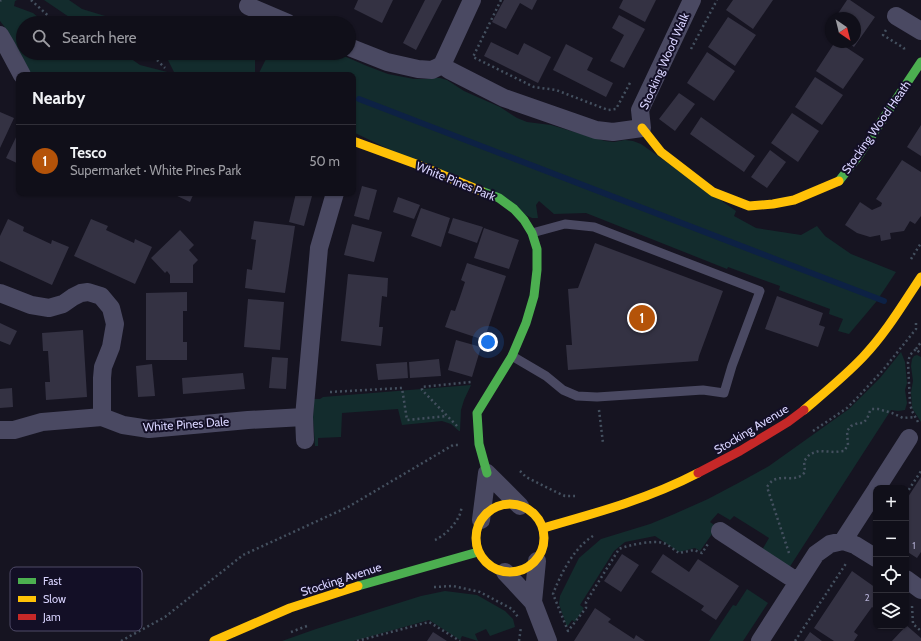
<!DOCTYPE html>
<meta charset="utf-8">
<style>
:root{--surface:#100f19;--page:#191822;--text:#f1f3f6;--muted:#9c9ca2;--line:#302f38;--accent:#b45309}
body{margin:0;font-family:Cabin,sans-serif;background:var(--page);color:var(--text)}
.controls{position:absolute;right:12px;bottom:12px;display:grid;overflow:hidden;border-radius:8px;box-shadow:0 1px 3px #0004}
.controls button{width:36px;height:36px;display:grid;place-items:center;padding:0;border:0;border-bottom:1px solid var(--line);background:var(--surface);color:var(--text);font:20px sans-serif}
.compass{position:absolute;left:825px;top:12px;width:36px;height:36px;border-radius:50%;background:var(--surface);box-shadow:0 1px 3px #0004;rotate:145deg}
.you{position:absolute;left:488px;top:342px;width:14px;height:14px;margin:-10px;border:3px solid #fff;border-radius:50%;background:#1a73e8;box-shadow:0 0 0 6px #1a73e833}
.badge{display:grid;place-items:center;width:26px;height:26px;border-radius:50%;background:var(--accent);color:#fff;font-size:13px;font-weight:700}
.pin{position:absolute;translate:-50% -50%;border:2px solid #fff;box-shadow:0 1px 4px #0006}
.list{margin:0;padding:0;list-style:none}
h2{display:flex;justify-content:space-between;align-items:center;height:52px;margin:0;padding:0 16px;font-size:17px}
h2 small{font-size:13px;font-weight:400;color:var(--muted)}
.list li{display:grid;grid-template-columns:26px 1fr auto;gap:12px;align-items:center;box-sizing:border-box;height:72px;padding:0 16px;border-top:1px solid var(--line)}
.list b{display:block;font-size:15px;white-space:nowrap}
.list p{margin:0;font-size:13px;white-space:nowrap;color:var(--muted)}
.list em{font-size:13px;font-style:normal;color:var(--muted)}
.icon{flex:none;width:22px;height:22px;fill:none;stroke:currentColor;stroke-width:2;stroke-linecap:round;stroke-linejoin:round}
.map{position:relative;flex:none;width:921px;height:641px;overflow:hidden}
.search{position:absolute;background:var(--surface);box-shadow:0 1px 3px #0004;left:16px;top:16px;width:340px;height:44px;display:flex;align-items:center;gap:10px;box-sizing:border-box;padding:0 14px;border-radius:22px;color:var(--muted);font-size:15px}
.panel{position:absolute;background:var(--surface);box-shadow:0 1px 3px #0004;left:16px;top:72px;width:340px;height:124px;border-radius:8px}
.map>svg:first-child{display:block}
</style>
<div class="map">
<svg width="921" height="641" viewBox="0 0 921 641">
<rect width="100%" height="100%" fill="#161421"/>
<!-- green -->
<path fill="#132c2d" d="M0 0H17L15 1 14 6 33 13 45 23H23V53H123L140 65 175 74 166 56 162 53H255V75H30L7 30 0 21Z
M44 0H69L82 9 115 19 152 23H78Z
M269 53H337L367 66 388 74 414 79H426L434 78H440L447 80 464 91 500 107 517 118 527 122 551 125 605 141 614 142 625 140 633 141 641 144 736 211 734 216 756 228 801 235 817 226 825 236 851 254 896 272 876 302 849 334 838 331 843 319 829 314 830 309 779 290 780 286 728 267 727 269 586 213 554 214 539 201 536 205 538 218H532L353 132V75H258Z
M901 352 905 362 907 383 905 390 907 403 905 410 898 411 891 410 789 568 762 550 769 538 734 516 730 520 718 513 710 522 717 527 700 551 695 548 679 552 655 536 625 542 614 551 580 605 584 608 575 622 572 620 567 627 559 604 560 596 579 558 601 539 650 524 672 515 708 499 742 481 769 466 849 409 880 378Z
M917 355 921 357V422L912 408 911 392 913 381 911 366 912 359 914 356Z
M471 385 464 400 461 410 460 431H459L451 424 442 421 402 425 398 409 342 413 341 437 318 438V446H315L313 418 314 399H320L323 397Z
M747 589 768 603 743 641H709L733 605 736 606Z
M445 591 477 595 505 611 513 619 515 627 490 636 486 629 475 634 478 641 462 636 460 640 429 620 354 641H282L316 629 421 596Z"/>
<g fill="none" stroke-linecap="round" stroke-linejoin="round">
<!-- stream -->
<path stroke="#0d2144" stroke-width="6" d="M359 99 884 301"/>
</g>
<!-- building -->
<path fill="#343243" d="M358 0H393L382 23 354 9Z
M425 0H442L416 50 403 43Z
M504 0H537L532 10 520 3 506 29 492 22Z
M623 0H656L645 22 619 8Z
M733 0H773L753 29 726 10Z
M847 0H850L875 17 854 47 847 42H855V18H835Z
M619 15 645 29 624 68 610 61 624 35 612 28Z
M728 17 756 35 735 66 708 47Z
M491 42 518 55 524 43 551 57 538 83 484 56Z
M835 42H838L864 59 843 89 816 71Z
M566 44 593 58 587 70 613 83 606 97 553 70Z
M707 52 735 71 714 101 687 83Z
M815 77 843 95 822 125 795 107Z
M679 93 695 104 675 131 659 119Z
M0 112 14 118 0 148Z
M792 113 819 131 798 162 771 143Z
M701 117 755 156 744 172 690 134Z
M921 125V156L907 147Z
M19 131V164L6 158Z
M770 150 786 162 767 188 751 177Z
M902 160 921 172V216L915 224 910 221 904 231 890 233 891 239 881 241 880 235 870 237 857 233 845 225 860 202 872 210 881 206 882 203 876 199Z
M362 186 377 190 369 220 354 216Z
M174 193H194L190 202 173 194Z
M296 193H301L312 196 304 226 289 222Z
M398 197 420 205 414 219 393 212Z
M421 208 450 218 441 247 411 236Z
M453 218 483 227 477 243 448 233Z
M8 219 24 227 23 231 51 244 52 240 69 247 52 285 0 261V236Z
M91 219 108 226 106 230 134 243 135 239 152 247 135 284 74 256Z
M254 221 295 226 285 293 245 288 247 269 252 270 256 240 251 239Z
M352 224 382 232 374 262 344 255Z
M484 228 519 240 509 269 474 258Z
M180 230 194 245 189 250 198 260 193 265V283H170V275L167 271 165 273 151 258Z
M595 243 723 291 699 356 698 361 568 370 566 345H572L568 289 578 288Z
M467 263 506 276 484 340 445 327 451 310 455 311 460 297 465 282 461 280Z
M348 274 388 278 387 297 382 296 379 327H383L381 346 341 341Z
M187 292V311H183V342H187V360H146V293Z
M777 296 823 313 819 325 825 327 818 347 765 329Z
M248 299 284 302 280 350 244 347Z
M0 323 17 331 10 345 0 341Z
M83 330 87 397 46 400 45 382H50L48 351H43L42 333Z
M456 340 481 347 472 377 448 370Z
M272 357 288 358 286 389 269 388Z
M439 359 441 376 410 378 409 362Z
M407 362 408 378 378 380 376 364Z
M152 364 155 396 138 397 136 366Z
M243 373 245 389 183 394 182 378Z
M12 388 13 407 0 408V389Z
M921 477V552L917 558 906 551V500Z
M622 554 639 565 621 592 604 581Z
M663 554 689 572 698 559 739 586 716 620 701 610 704 606 651 572Z
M852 571 876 588V608L875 609 872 607 854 632 858 635 854 641H834L814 628Z
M595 608 611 619 608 622 634 639 636 635 645 641H574Z
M906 625 921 638V641H892L906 626Z
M433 632 447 641H427Z
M810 632 822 641H804Z"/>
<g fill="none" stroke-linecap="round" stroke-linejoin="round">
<!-- path -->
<path stroke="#44505f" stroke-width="2.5" stroke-dasharray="2 3" stroke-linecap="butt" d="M31 0 56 23
M501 0 473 57 534 87 556 90 608 110 616 109 631 81
M0 1 1 0
M886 30 883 35 904 48V51
M691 49 717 0
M150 53 165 68
M911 259 921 243
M916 349 921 342
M330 392 402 388 407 420 447 416
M599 410 603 443
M918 422 912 411 910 404 908 362 910 355 916 349 921 354
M457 426 422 390V387L471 382
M813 431 847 408 857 398 883 370 916 329V322
M520 471 526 477 556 492 565 496H575
M906 494 921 471
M593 536C574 548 561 573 553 594L568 631 586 608V602L619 549C628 545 653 540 663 543 668 544 674 550 679 553L694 550 702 553 708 544
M435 540C444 536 455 525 459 516 461 513 461 509 462 506
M789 553 767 487C768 485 770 483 771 482 781 473 796 484 805 472L804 461 810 454 819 451 835 452 844 451 848 445 847 431 851 426 858 423H863L867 419 870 411 872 409H878L892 413 903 418 915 417
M434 587 453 586 480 592 512 609 518 617
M912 606 913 624 921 631
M291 632 307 626
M121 641 165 617 243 555 348 507 453 445H459
M357 641 429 622 460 641
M519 641 521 627
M795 641 847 562"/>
<!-- lane -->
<path stroke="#4a4962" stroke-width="9" d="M512 356 546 376 563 390 577 396 597 397 703 390 724 393 732 366 760 291 594 227 565 224 532 233"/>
<!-- street -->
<path stroke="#4a4962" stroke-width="18" d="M248 6 288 23
M896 16 921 31
M0 35 7 47 22 75
M349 47 387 62 418 69 432 70 442 65 449 70 504 98 596 130 613 132 642 128 640 110 692 0
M442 65 472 0
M0 293 31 305 49 308 63 304 73 297 81 293 88 292 101 296 111 308 115 324 111 347 103 367 102 378V417
M0 430H14L42 422 102 417 123 425 149 429 248 420 304 417
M305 440 304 417 319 248 335 193
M877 488 909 438
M481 520 487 473 520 506
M720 531 798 582
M843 541 855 545 876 558
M505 572 533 602 548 641
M906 579 921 590
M533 602 537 561
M760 641 816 554 830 544 843 541 876 490"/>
<!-- fast -->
<path stroke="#4caf50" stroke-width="9" d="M839 181 857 158 921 62
M481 191 499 198 514 209 524 220 532 233 537 249V270L534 296 526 323 512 356 477 413 479 444 487 473
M358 586 478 552"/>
<!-- slow -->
<path stroke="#ffc107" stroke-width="9" d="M642 128 661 152 713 192 749 206 773 204 794 200 839 181
M353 141 416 164 481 191
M804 410C824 393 845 376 863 357 886 333 903 304 921 277
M476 538a34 34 0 1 1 68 0a34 34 0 1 1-68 0Z
M543 528C596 513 648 499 698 473
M214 641 290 608 358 586"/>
<!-- jam -->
<path stroke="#c62828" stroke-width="9" d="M698 473 740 451 788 422 804 410"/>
</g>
<g text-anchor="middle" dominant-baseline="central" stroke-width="4" stroke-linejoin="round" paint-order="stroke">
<!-- number labels -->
<g font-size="10" fill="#b0acd0">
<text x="914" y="545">1</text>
<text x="867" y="597">2</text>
</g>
<!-- street labels -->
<g font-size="12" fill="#d9d4ff" stroke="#130f26">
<text transform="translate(664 61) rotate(-66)">Stocking Wood Walk</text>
<text transform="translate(876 127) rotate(-55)">Stocking Wood Heath</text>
<text transform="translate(456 181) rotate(22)">White Pines Park</text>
<text transform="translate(186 424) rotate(-4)">White Pines Dale</text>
<text transform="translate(751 429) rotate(-31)">Stocking Avenue</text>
<text transform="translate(341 579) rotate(-18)">Stocking Avenue</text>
</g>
</g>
<!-- legend -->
<rect x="10" y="567" width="132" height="64" rx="6" fill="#130f26" stroke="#4e4a67" stroke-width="1"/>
<rect x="18" y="578" width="18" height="6" fill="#4caf50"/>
<rect x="18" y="596" width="18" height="6" fill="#ffc107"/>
<rect x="18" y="614" width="18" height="6" fill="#c62828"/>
<g font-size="11" fill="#d9d4ff">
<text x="43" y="585">Fast</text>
<text x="43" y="603">Slow</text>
<text x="43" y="621">Jam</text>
</g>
</svg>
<div class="controls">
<button>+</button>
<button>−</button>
<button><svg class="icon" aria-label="locate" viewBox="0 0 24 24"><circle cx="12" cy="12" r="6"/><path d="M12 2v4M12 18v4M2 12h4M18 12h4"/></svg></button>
<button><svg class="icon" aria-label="layers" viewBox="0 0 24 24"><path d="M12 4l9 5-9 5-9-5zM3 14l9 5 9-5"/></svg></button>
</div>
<svg class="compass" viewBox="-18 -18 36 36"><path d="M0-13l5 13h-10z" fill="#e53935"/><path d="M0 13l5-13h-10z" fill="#9c9ca2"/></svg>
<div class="you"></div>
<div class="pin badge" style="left:642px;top:318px">1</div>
<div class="search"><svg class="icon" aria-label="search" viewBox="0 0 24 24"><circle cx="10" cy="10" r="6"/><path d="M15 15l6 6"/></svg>Search here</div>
<section class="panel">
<h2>Nearby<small></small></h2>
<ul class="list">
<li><span class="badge">1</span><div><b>Tesco</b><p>Supermarket · White Pines Park</p></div><em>50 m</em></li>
</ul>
</section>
</div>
